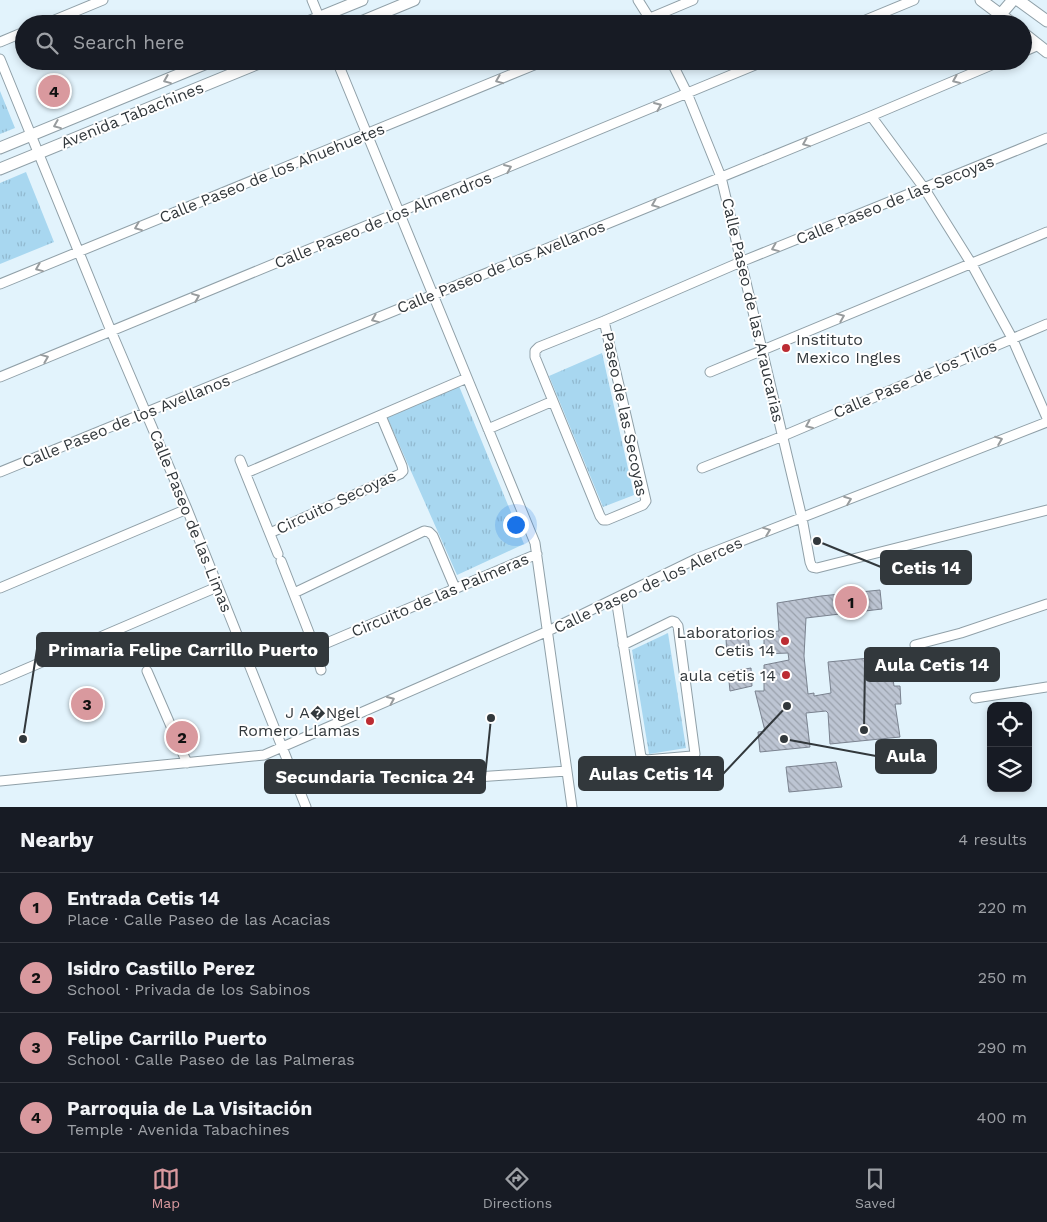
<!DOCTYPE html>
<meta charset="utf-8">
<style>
:root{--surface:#171b24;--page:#242831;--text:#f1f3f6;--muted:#9ea1a6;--line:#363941;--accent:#d9999e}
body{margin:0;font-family:"Work Sans",sans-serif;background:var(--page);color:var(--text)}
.controls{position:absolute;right:15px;bottom:15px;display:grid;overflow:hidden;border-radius:10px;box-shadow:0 2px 8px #0003}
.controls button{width:45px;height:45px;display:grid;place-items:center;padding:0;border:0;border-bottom:1px solid var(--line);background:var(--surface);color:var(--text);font:25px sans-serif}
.you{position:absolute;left:515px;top:524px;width:18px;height:18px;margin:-12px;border:4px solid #fff;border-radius:50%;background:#1a73e8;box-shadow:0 0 0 8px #1a73e833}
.badge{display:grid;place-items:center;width:32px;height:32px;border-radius:50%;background:var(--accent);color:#111;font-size:16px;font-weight:700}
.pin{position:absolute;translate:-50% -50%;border:2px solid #fff;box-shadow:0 1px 5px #0006}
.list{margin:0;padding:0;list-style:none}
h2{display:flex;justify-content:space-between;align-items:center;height:65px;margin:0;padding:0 20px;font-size:21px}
h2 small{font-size:16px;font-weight:400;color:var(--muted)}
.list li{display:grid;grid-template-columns:32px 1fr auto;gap:15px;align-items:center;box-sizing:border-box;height:70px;padding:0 20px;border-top:1px solid var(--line)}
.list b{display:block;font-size:19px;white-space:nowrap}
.list p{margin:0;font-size:16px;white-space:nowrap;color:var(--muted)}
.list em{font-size:16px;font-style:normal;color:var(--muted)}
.icon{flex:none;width:28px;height:28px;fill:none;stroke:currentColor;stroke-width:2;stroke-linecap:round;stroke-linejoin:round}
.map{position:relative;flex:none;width:1047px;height:807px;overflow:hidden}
.search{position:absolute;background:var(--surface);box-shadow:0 2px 8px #0003;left:15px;right:15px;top:15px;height:55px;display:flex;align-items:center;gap:12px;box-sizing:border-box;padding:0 18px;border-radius:28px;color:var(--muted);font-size:19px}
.sheet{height:345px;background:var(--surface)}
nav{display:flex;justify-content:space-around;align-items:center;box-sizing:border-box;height:70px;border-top:1px solid var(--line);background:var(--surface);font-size:14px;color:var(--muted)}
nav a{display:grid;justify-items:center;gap:2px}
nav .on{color:var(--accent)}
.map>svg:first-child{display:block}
</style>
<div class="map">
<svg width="1047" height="807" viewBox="0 0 1047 807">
<defs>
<pattern id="grass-tufts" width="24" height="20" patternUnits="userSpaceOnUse" patternTransform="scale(1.25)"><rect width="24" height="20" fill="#a8d7f0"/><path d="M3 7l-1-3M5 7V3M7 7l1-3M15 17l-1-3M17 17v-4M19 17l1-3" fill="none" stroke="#91b9cf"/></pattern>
<pattern id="building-back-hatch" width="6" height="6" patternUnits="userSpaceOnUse" patternTransform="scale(1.25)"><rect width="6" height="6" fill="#bdc5d3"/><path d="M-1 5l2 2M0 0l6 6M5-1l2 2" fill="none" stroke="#9aa1ac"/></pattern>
</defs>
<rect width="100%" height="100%" fill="#e2f3fc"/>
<!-- grass -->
<path fill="url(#grass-tufts)" d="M0 91 15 128 0 134Z
M26 172 54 242 0 264V183Z
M602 353 634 495 603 507 549 376Z
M459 386 524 544 457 575 387 417Z
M668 633 686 748 649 754 632 650Z"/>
<!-- building -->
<path fill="url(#building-back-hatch)" stroke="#7a828f" d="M880 590 882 609 806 618 804 656 808 694 814 693V696L831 693 828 662 890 656 894 686H900L901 704H895L900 737 830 744 828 713 826 711 806 713 810 747 760 752 758 732 765 731 755 691H764V665L789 660 788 653 764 654V633L779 631 777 603 821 596Z
M748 634 750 654 727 655 726 639Z
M751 668 752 686 730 691 728 672Z
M836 762 842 787 789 792 786 767Z"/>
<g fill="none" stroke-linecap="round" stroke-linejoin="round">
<!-- minor casing -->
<g stroke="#90a0a8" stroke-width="11">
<path id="minor" d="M312 0 319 17
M638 0 653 24
M45 24 103 0
M636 24 693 0
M856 24 914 0
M0 42 24 32
M1023 52 1039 45
M0 59 111 331 187 509 306 807
M337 61 535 543 572 807
M671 61 687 93 721 177 802 518 810 562 812 567 817 568 1047 510
M871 116 924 188 971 263 1012 338 1047 418
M0 284 544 61
M604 321 646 501 643 505 607 520H603L600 516 535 357V351L539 347 604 321 743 261 1047 138
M710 372 1047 232
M0 377 765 61
M488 429 553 401
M240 460 278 554
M702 468 783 436 1047 324
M0 472 871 116 1001 61
M246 473 467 378
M270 533 400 474 403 471 402 466 381 416
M281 561 315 648 321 670
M0 588 187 509
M294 593 424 531 429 532 433 536 455 588
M616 598 641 757 646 760 692 756 695 754 678 626 675 622 672 621 623 645
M915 645 961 633 1047 604
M315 648 537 554
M147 671 187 763
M0 680 217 587
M975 698 1047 687
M476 777 567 771
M0 781 264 755 548 631 698 558 1047 422"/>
</g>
<!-- tertiary casing -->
<g stroke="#90a0a8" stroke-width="13">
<path id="tertiary" d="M981 0 1013 24
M1018 0 1047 21
M1001 14 1013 0
M303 24 362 0
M356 24 414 0
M1023 33 1047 52
M0 148 212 61
M0 169 264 61"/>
</g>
<!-- minor -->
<use href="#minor" stroke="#fff" stroke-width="9"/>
<!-- tertiary -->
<use href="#tertiary" stroke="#fff" stroke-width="11"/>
</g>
<!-- one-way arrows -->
<defs><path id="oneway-chevron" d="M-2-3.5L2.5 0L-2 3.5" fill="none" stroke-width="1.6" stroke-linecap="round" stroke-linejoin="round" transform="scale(1.25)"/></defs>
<g stroke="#989c9e">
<use href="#oneway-chevron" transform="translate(167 80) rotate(158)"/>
<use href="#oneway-chevron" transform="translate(499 80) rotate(158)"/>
<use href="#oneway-chevron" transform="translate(956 80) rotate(157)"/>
<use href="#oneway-chevron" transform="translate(658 106) rotate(-23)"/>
<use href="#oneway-chevron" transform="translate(57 125) rotate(158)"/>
<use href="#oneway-chevron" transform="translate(806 143) rotate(158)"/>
<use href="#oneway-chevron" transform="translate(508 168) rotate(-23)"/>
<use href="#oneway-chevron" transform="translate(655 204) rotate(158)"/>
<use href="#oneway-chevron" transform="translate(138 227) rotate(158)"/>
<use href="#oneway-chevron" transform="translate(775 248) rotate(158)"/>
<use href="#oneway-chevron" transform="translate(39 268) rotate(158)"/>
<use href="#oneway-chevron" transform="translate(196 297) rotate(-22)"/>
<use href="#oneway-chevron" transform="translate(841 317) rotate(-22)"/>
<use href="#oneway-chevron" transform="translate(375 319) rotate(158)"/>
<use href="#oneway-chevron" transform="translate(45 358) rotate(-22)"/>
<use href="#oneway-chevron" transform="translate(809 425) rotate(157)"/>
<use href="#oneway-chevron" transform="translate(999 440) rotate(-21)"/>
<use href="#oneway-chevron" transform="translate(848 500) rotate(-21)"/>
<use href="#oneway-chevron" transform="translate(767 531) rotate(-21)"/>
<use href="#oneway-chevron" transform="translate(391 700) rotate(-24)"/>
</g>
<!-- markers -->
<g fill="#bc2c33" stroke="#fff" stroke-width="2">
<circle cx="786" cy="348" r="5"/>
<circle cx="785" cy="641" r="5"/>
<circle cx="786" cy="675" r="5"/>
<circle cx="370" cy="721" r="5"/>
</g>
<g text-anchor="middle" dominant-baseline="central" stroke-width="4" stroke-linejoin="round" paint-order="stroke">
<!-- street labels -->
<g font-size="16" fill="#32383c" stroke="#fff">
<text transform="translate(132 115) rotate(-22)">Avenida Tabachines</text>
<text transform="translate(272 173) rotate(-22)">Calle Paseo de los Ahuehuetes</text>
<text transform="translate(895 200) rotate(-22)">Calle Paseo de las Secoyas</text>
<text transform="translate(383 220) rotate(-22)">Calle Paseo de los Almendros</text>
<text transform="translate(501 267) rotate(-22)">Calle Paseo de los Avellanos</text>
<text transform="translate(753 310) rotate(77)">Calle Paseo de las Araucarias</text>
<text transform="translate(915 379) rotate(-23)">Calle Pase de los Tilos</text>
<text transform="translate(625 414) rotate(78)">Paseo de las Secoyas</text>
<text transform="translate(126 421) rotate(-22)">Calle Paseo de los Avellanos</text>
<text transform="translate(336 502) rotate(-25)">Circuito Secoyas</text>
<text transform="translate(191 521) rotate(68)">Calle Paseo de las Limas</text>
<text transform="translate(648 585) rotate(-25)">Calle Paseo de los Alerces</text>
<text transform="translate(440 595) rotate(-23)">Circuito de las Palmeras</text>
</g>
<!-- poi labels -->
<g font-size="16" fill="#32383c" stroke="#fff" text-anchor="end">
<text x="796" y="339" text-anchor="start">Instituto<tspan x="796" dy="18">Mexico Ingles</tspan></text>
<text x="775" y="632">Laboratorios<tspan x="775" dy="18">Cetis 14</tspan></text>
<text x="776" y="675">aula cetis 14</text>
<text x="360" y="712">J A�Ngel<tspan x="360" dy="18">Romero Llamas</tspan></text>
</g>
</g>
<!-- callouts -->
<path fill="none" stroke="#32383c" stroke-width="2" d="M817 541L881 567M23 739L37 649M864 730L865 664M784 739L876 756M787 706L723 774M491 718L485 777"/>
<g fill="#32383c" stroke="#fff" stroke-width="2">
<circle cx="817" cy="541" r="5"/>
<circle cx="23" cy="739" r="5"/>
<circle cx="864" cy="730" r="5"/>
<circle cx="784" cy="739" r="5"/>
<circle cx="787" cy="706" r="5"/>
<circle cx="491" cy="718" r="5"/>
</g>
<g fill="#32383c" stroke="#32383c" stroke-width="2">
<rect x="881" y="551" width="90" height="33" rx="5"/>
<rect x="37" y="633" width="291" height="33" rx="5"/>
<rect x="865" y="648" width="134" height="33" rx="5"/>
<rect x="876" y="740" width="60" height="33" rx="5"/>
<rect x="579" y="757" width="144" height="33" rx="5"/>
<rect x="265" y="760" width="220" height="33" rx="5"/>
</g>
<g font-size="18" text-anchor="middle" font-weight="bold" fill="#fff">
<text x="926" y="574">Cetis 14</text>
<text x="183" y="656">Primaria Felipe Carrillo Puerto</text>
<text x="932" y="671">Aula Cetis 14</text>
<text x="906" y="762">Aula</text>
<text x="651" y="780">Aulas Cetis 14</text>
<text x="375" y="783">Secundaria Tecnica 24</text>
</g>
</svg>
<div class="controls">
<button><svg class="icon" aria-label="locate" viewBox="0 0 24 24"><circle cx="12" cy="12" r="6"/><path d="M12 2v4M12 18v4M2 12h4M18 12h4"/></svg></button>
<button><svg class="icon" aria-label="layers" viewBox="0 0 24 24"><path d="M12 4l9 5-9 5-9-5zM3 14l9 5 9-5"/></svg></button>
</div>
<div class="you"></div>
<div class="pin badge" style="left:851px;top:602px">1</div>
<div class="pin badge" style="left:182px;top:737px">2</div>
<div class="pin badge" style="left:87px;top:704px">3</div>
<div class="pin badge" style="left:54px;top:91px">4</div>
<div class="search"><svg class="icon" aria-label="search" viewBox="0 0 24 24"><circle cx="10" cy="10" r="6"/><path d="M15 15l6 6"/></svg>Search here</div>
</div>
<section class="sheet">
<h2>Nearby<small>4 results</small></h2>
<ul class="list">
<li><span class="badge">1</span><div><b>Entrada Cetis 14</b><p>Place · Calle Paseo de las Acacias</p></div><em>220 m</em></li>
<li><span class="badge">2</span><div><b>Isidro Castillo Perez</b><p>School · Privada de los Sabinos</p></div><em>250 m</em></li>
<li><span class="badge">3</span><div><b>Felipe Carrillo Puerto</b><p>School · Calle Paseo de las Palmeras</p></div><em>290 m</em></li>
<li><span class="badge">4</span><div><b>Parroquia de La Visitación</b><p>Temple · Avenida Tabachines</p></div><em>400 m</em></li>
</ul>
</section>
<nav>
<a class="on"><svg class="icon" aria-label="map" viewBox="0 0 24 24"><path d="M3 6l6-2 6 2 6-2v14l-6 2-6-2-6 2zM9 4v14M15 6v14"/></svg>Map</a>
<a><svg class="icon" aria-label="directions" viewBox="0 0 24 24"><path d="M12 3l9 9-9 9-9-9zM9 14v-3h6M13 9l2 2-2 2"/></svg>Directions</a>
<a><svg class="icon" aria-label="saved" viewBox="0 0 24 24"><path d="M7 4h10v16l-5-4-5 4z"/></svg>Saved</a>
</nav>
